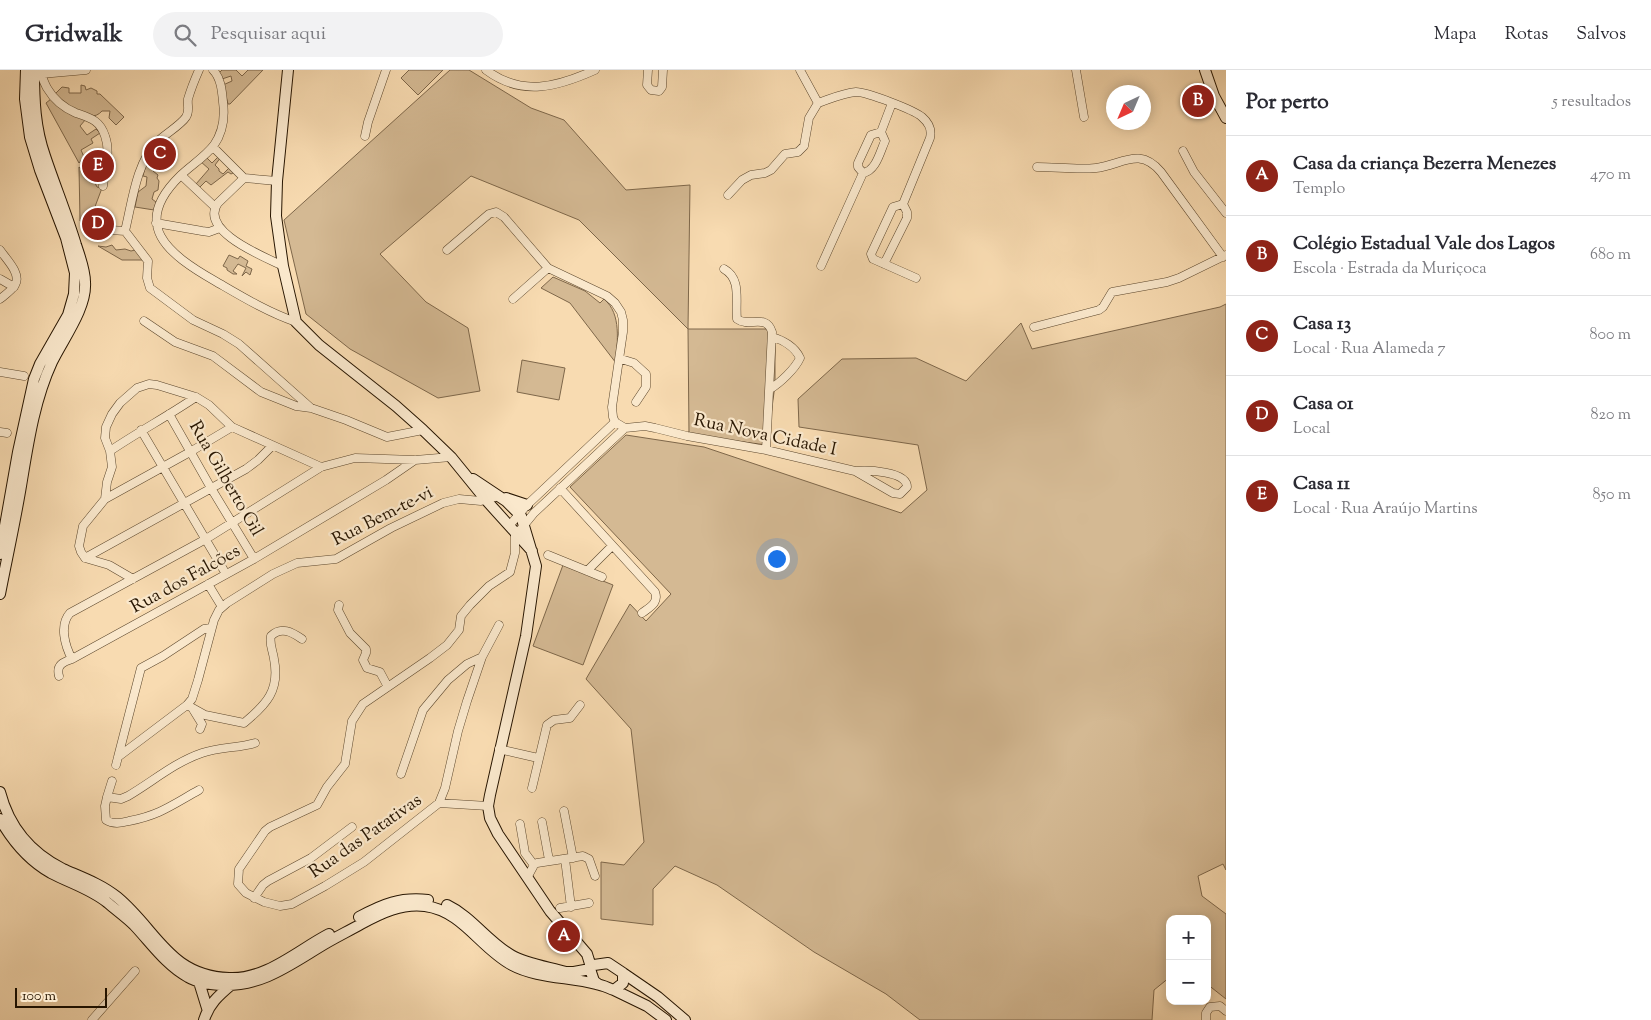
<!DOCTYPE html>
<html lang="pt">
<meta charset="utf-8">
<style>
:root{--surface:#fff;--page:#f2f2f3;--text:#2b2b33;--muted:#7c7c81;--line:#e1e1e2;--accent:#8f2418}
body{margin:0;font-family:"Sorts Mill Goudy",serif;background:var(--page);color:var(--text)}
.controls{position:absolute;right:15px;bottom:15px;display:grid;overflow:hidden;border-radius:10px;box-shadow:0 2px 12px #0003}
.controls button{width:45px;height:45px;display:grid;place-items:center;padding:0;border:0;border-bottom:1px solid var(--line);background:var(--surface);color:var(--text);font:25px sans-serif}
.compass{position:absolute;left:1106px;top:15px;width:45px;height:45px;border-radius:50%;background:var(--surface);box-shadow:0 2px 12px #0003;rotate:224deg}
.scale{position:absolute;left:15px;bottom:12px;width:92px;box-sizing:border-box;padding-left:5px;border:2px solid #271500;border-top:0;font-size:14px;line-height:18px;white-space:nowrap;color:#271500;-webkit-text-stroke:4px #fae8cc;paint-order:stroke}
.you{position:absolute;left:776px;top:488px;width:18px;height:18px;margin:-12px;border:4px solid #fff;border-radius:50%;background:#1a73e8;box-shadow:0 0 0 8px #1a73e833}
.badge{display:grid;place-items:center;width:32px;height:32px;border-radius:50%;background:var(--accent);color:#fff;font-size:16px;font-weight:700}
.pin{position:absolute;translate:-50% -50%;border:2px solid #fff;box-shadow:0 1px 5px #0006}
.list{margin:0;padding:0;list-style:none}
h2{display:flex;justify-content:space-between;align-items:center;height:65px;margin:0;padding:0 20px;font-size:21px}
h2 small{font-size:16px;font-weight:400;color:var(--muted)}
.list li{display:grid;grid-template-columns:32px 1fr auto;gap:15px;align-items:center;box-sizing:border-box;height:80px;padding:0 20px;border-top:1px solid var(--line)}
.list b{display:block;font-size:19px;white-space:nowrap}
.list p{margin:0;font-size:16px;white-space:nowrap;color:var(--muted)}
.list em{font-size:16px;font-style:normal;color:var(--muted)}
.icon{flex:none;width:28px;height:28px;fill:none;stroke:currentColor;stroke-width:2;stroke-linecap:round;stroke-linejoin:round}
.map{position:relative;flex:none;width:1226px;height:950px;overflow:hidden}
header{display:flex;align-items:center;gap:30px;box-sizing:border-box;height:70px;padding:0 25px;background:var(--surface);border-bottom:1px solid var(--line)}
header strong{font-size:24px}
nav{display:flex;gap:28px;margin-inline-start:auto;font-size:18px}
.search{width:350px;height:45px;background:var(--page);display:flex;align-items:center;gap:12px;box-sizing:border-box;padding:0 18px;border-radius:28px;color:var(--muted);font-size:19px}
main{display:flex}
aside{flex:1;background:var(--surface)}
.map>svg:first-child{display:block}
</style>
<header>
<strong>Gridwalk</strong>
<div class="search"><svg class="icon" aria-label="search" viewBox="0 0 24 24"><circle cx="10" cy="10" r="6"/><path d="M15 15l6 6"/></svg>Pesquisar aqui</div>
<nav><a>Mapa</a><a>Rotas</a><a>Salvos</a></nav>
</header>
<main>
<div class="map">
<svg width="1226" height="950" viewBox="0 0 1226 950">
<rect width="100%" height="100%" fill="#f8dbb1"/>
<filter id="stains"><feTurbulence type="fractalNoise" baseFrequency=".004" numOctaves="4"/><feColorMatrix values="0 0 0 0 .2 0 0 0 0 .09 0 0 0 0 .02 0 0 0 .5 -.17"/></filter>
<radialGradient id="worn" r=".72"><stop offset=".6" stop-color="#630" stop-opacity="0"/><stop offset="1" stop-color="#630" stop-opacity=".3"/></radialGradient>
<!-- green -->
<path fill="#d4b993" stroke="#7e674a" d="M222 0H236L242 6 248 0H263L230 34H228L223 15 232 11 231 6 222 9 217 5Z
M409 0H443L418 25 401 8Z
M450 0H469L531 38 564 50 626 120 690 115 688 259H775V315L767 375 689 365 688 259 579 150 471 106 380 184 426 232 468 258 480 321 438 328 350 279 306 244 284 150Z
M81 15 85 16 86 20 91 18 97 21V24H100L124 47 116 55 109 48 110 41H102C89 56 66 35 54 25L62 17 69 18V23H81Z
M51 29 86 49 80 56 87 65 96 59 100 63 91 69 93 73 81 80 84 87 79 93 46 33Z
M220 85 221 87 215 95 219 99V101L223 104 231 96 235 102 231 104 228 102 211 115 206 111 199 118 196 114 209 99 200 91 205 86 212 93Z
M147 88 157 96 153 101 158 105 157 108 159 111 158 120 154 122 152 129 156 132 154 140 135 137 138 122 146 116 147 107 143 106Z
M79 97 85 102 83 103 93 109 97 117 102 118 90 150 80 151Z
M112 175 116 180 125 179 131 181 135 180 146 190H122L98 176 106 177Z
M229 185 238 189 240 186 248 191 246 196 252 199 250 205 246 202 242 206 246 198 238 194 233 201 237 204H233L227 200V198L223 196Z
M553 207 585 221 600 233 604 229C622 244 617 272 616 293L570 233 541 218Z
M1226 234V800L1223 794 1198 806 1202 826 1226 844V929L1207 914V849H1170V907L1154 920 1152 950H920L886 924 814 882 717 815 675 796 653 819V855L601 849V792L624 795 644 772 631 659 586 609 630 534 646 551 671 524 570 417 626 365 704 377 901 443 927 420 918 375 799 357 798 329 842 289 916 288 966 311 1021 253 1032 279 1220 237Z
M522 290 565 298 559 330 517 322Z
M563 495 613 515 583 595 533 576Z"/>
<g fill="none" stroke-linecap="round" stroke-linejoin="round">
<!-- street casing -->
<g stroke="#5b462c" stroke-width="9">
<path id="street" d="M42 0C41 7 44 12 47 18 54 30 64 38 76 43 90 48 100 50 105 66 111 82 105 100 103 116
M213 0C221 8 222 21 223 32 225 47 223 62 214 75 205 87 190 96 180 106 130 155 168 184 215 211 241 226 267 242 296 252
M486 0C522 27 557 17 595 0
M648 0 647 15 651 20 659 21 662 17 663 0
M800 0 818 33C830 29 843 23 856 22 867 22 914 40 922 47 929 53 932 59 930 68L903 134
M1076 0 1084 47
M41 4 86 0
M365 66 368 52 386 0
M213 77 244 108
M1183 81 1194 102 1226 143
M1037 97C1056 97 1077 100 1096 98 1122 95 1139 76 1161 102L1223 187
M863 103 858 97V93L871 65 881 62
M181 105 215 137
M277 111 244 108 218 133C198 161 265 187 283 196
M728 125 742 110 751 105 765 103 771 100 785 84 798 82 804 76 809 48 818 33
M903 134 893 137 871 184 873 189 916 208
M156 153 202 161 209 162 220 158
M96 159 125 161 148 191 147 208 150 218 193 250 223 264 239 274 311 338
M125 161C132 133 136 93 157 72 165 64 181 55 186 47 190 41 187 35 188 29 191 19 195 9 199 0
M0 180C6 189 22 204 15 215 12 220 5 225 0 229
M447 180 489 144 496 142 504 147 548 198 607 226 615 233 621 242 623 250V262L612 337 613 347 615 352
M884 194 907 148V142L903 134
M821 196 863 103C876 101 880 82 885 71L881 62 892 33
M724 199C742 209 735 231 737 249 749 258 766 243 772 262L766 380
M0 209 14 217
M513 229 548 198
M144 251 175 272 213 286 261 322 296 336 311 338 346 350 387 367 423 360
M1034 257 1099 240 1103 237 1112 222 1167 212 1179 208 1226 185
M621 289 634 293 646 304V317L636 332
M0 302 24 306
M770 319C780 313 795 299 800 288 795 277 783 270 772 267
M169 344 211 418 254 489
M615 352 625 358 645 356 655 358 687 366 766 380 855 401C867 400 907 401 907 417L900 424 893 423 855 401
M141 360 226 504
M0 362 7 363
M110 381C138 362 168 346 196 327
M415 390 386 410 254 489 72 589C65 576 59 555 70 543L206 469 321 397 355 388 415 390 451 387
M560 418 655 522C659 533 650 537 642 543
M105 429 190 382 232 357
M509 456 527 435 615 352
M548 485 602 507
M85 488 246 399 258 390 272 376
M587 501 612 476
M133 509 109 495 85 488 81 482 79 476 83 456 105 429 107 412 112 397 110 381 105 368 106 357 112 344 120 333 137 318 149 314 157 315 196 327 209 335 232 357 321 397
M208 514 222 537
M339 535 338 540 350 563 366 579V583L363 590 367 598 380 602 388 617
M59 606C56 595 63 592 72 589
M187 635 205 645 244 653C267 634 280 620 274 589 273 581 269 574 271 566 281 556 292 562 302 569
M194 641 202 654 200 659
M499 679 538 688
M118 687 141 598 163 586 204 559 211 558
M116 695 118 687 187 635 192 629 198 610 214 550 219 540 227 533 273 504 297 493 336 489 391 458 443 433 459 429 481 431 499 426
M401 704 423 640 448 610 467 594 482 587
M112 711 107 727 121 729 128 726C152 712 175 692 202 683 219 677 238 678 255 673
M532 718 547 655 554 650 570 648 580 635
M107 727 105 736 106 750C112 754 122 753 129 751 160 745 172 735 199 720
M439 733 445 718 458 661 467 631 482 587 499 555
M488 736 439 733 364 792 325 816 292 834 280 836 264 832 246 823 238 814 239 799 265 761 270 757 317 735 327 717 345 694 352 651 363 634 430 588 447 575 459 560 461 546 470 535 489 516 510 502 515 483V463L521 459 534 443 625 358
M564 741 573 788
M542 752 549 790
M520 754 525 783 534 795
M565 789 571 837
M528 806 534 795 537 793 583 786 589 789 595 806
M254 828 263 815 268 811 311 788 352 757
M560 838 589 833
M92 950 135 901
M1206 950V943L1210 937 1220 936 1226 941"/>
</g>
<!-- secondary casing -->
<g stroke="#271500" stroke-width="12">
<path id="secondary" d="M288 0 277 111 276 146 283 196 296 252 319 275 396 336 423 360 451 387 486 430 532 481
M1205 0 1214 26 1226 48
M473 409 506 431 521 446 536 496 526 566 490 725 488 736 490 748 498 764 550 841 587 884 591 897
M506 428 527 435
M0 484 18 382 34 309 40 294 68 245 74 224 75 203 66 168 40 100 30 67 25 29 26 0
M0 524C7 488 15 452 21 416 28 374 34 331 52 292 63 269 87 238 85 212 85 200 80 187 76 175 67 145 55 116 45 86 35 58 34 30 34 0
M0 722C9 757 31 783 63 799 81 807 101 814 117 827 157 860 169 906 229 908 266 910 298 880 329 864
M0 749C13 772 28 790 51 803 70 813 91 819 108 833 116 840 126 847 134 855 151 873 166 895 188 907 198 913 210 914 221 915 259 917 287 897 318 878 332 869 347 862 361 854 381 843 402 833 425 836 463 841 480 878 512 895 536 908 570 907 596 914 603 915 608 918 614 920L623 913V903L608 893 594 895 590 899 594 911 598 914
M447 835C472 847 487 871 511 885 526 894 549 897 566 902H574L590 899
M359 847C383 834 400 827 428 830
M623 903 658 927 685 950
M199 912 207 938
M614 920 647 936 666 950
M204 950C209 934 218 926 231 915"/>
</g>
<!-- street -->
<use href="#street" stroke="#fae8cc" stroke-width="8"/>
<!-- secondary -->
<use href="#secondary" stroke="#fae8cc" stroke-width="10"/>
</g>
<g text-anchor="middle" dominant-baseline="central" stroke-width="4.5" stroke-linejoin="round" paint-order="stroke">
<!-- street labels -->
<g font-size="18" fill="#271500" stroke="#fae8cc">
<text transform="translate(765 366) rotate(12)">Rua Nova Cidade I</text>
<text transform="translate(225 409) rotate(60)">Rua Gilberto Gil</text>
<text transform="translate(383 447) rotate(-27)">Rua Bem-te-vi</text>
<text transform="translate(186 510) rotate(-29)">Rua dos Falcões</text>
<text transform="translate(366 767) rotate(-35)">Rua das Patativas</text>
</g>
</g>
<rect width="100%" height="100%" filter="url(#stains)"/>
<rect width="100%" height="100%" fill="url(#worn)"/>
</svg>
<div class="controls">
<button>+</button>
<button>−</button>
</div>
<svg class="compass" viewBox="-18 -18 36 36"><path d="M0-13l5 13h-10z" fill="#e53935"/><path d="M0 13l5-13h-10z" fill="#7c7c81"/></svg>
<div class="scale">100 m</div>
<div class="you"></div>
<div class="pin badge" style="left:564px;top:866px">A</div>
<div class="pin badge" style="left:1198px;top:31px">B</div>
<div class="pin badge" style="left:160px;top:84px">C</div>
<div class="pin badge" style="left:98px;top:154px">D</div>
<div class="pin badge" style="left:98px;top:96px">E</div>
</div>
<aside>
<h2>Por perto<small>5 resultados</small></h2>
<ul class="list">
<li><span class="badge">A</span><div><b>Casa da criança Bezerra Menezes</b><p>Templo</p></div><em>470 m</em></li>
<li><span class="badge">B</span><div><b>Colégio Estadual Vale dos Lagos</b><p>Escola · Estrada da Muriçoca</p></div><em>680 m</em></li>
<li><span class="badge">C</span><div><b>Casa 13</b><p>Local · Rua Alameda 7</p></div><em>800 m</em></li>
<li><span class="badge">D</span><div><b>Casa 01</b><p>Local</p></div><em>820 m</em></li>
<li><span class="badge">E</span><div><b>Casa 11</b><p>Local · Rua Araújo Martins</p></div><em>850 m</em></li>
</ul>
</aside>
</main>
